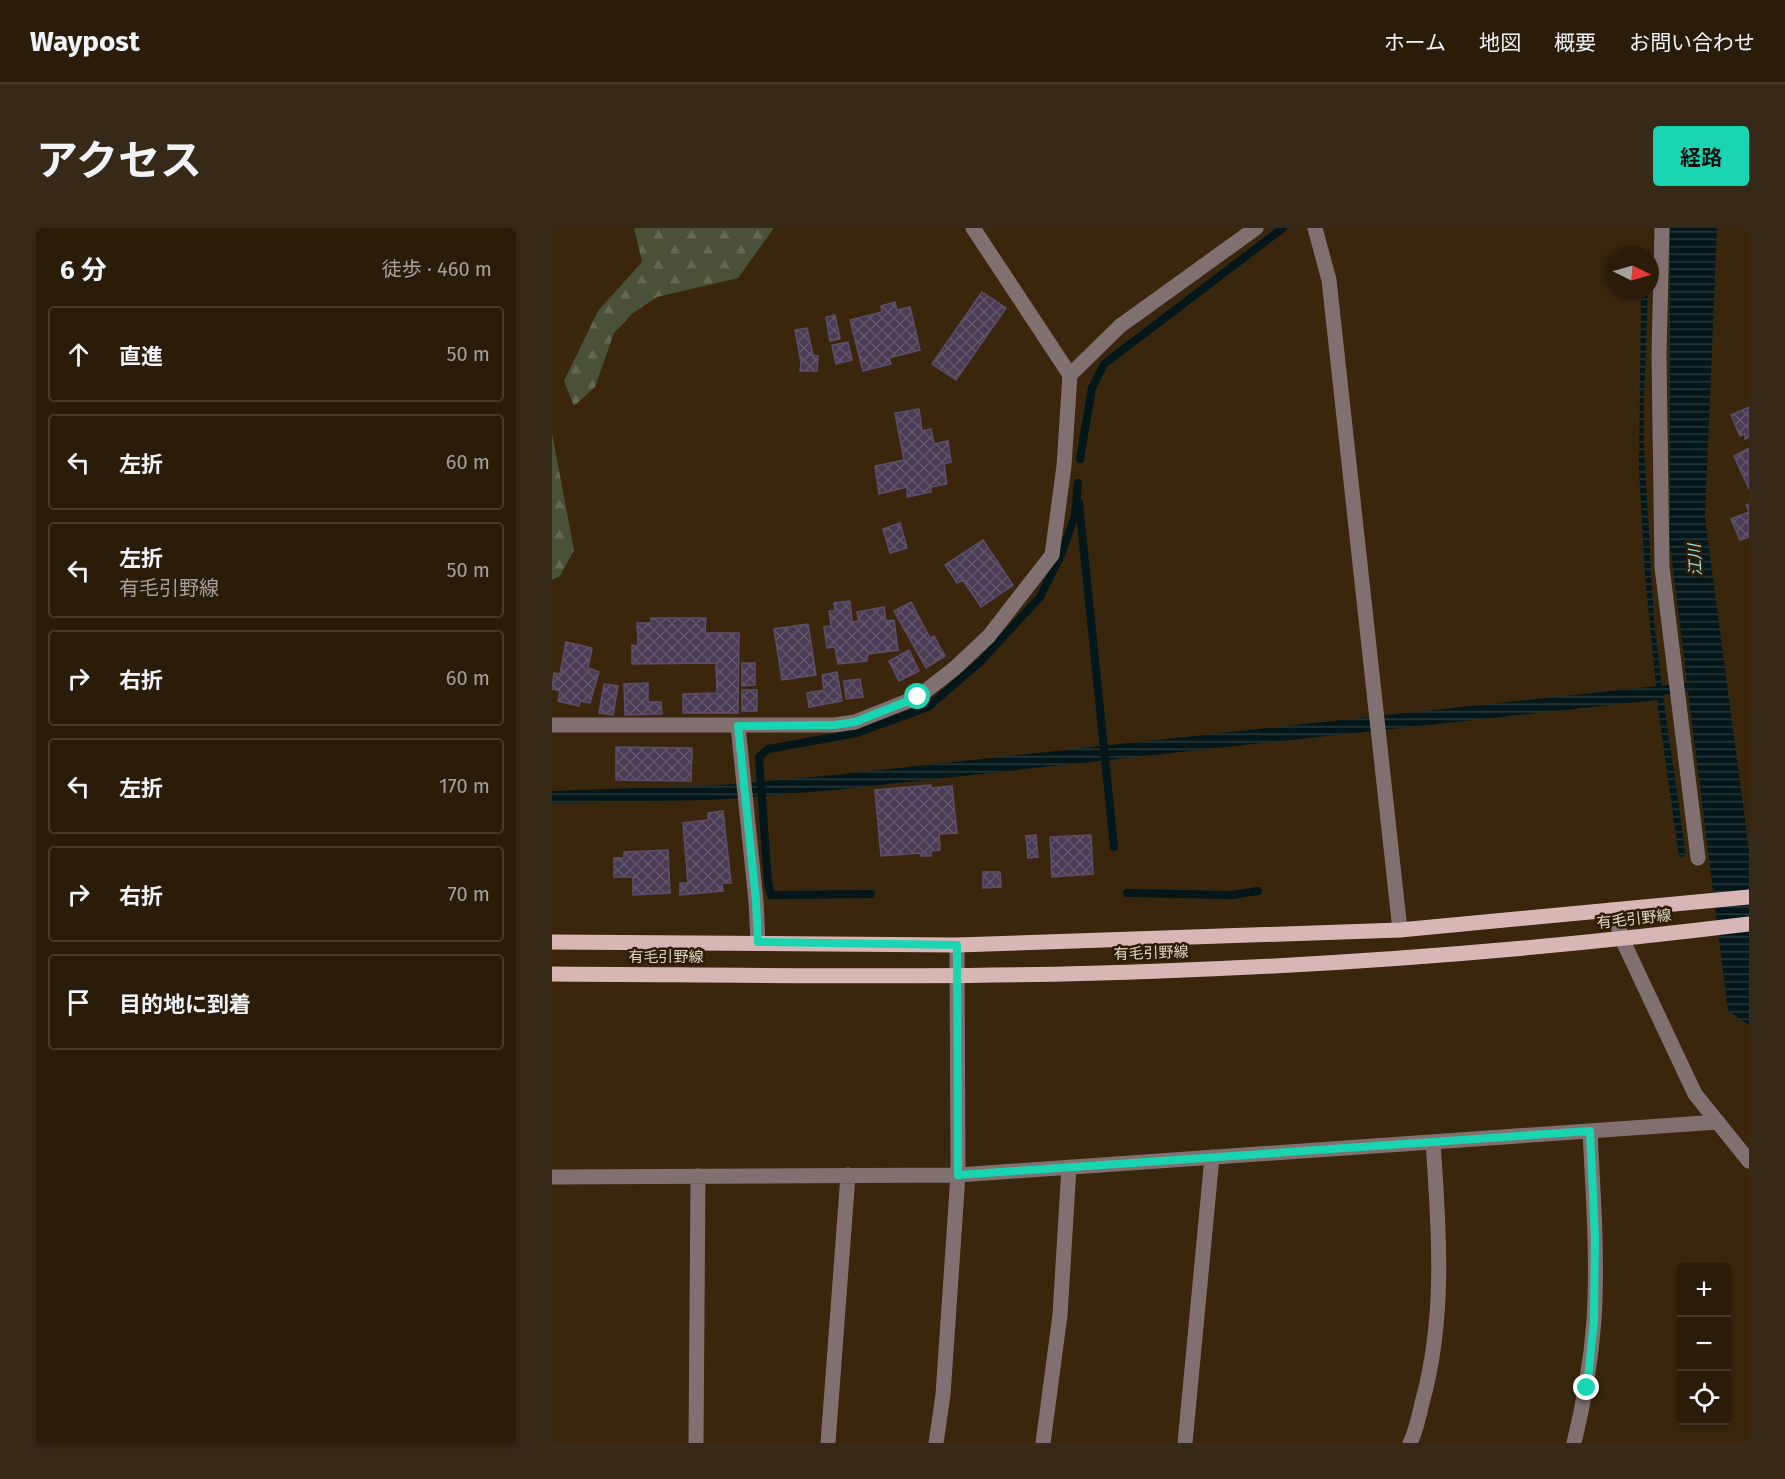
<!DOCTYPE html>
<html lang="ja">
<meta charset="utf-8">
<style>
:root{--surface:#2b1c0a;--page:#372918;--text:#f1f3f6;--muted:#a6a19c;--line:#473a2b;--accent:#1ad5b2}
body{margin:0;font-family:"Fira Sans","Noto Sans JP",sans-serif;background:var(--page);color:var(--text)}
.controls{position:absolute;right:18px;bottom:18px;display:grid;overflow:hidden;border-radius:6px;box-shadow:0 3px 9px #0003}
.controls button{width:54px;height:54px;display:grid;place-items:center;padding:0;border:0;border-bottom:2px solid var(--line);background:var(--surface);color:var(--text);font:30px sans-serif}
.compass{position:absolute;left:1053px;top:18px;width:54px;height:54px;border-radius:50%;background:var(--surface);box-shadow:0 3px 9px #0003;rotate:95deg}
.stop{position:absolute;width:18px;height:18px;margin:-14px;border:4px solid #1ad5b2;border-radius:50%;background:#fff}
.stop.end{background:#1ad5b2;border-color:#fff;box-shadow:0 2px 6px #0008}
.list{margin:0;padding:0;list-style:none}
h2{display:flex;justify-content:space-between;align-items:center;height:78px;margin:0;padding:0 24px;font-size:26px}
h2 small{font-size:20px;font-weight:400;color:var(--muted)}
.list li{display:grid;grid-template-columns:39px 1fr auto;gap:18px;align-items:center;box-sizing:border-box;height:96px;margin:0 12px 12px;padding:0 12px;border:2px solid var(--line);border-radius:6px}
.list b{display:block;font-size:22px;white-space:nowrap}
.list p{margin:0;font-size:20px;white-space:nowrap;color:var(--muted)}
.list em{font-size:20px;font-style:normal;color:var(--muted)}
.icon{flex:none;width:33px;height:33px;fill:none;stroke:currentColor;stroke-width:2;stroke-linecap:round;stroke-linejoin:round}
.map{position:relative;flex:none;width:1197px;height:1215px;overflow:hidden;border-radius:6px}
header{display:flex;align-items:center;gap:36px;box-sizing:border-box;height:84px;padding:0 30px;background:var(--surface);border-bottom:2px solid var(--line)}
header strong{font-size:28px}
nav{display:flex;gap:33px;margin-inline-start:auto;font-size:21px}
.intro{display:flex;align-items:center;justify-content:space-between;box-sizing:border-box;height:144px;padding:0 36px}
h1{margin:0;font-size:42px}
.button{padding:15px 27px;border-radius:6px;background:var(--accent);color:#111;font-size:21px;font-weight:700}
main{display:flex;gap:36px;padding:0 36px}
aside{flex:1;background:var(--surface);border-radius:6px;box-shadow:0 3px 9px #0003}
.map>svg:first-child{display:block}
</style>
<header>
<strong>Waypost</strong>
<nav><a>ホーム</a><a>地図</a><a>概要</a><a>お問い合わせ</a></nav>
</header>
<div class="intro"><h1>アクセス</h1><a class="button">経路</a></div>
<main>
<aside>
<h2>6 分<small>徒歩 · 460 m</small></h2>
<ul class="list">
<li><svg class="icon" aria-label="ahead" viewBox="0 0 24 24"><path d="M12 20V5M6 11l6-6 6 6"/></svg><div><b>直進</b></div><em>50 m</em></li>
<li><svg class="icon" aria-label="left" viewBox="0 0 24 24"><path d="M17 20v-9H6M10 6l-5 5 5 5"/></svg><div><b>左折</b></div><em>60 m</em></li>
<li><svg class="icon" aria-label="left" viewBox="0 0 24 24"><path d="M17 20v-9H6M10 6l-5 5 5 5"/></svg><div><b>左折</b><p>有毛引野線</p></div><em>50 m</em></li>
<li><svg class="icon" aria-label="right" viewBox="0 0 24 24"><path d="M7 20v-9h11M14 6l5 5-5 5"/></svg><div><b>右折</b></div><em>60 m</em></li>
<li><svg class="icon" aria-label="left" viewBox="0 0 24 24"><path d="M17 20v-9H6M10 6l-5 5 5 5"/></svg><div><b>左折</b></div><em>170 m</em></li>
<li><svg class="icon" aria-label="right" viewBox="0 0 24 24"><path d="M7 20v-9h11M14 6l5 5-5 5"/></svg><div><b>右折</b></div><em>70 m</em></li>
<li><svg class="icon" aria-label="arrive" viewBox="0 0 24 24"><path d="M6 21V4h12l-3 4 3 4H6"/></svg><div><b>目的地に到着</b></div></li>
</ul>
</aside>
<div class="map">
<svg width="1197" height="1215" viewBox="0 0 1197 1215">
<defs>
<pattern id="forest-firs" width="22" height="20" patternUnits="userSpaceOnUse" patternTransform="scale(1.5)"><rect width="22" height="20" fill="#4b5038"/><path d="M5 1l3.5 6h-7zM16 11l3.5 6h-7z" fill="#656853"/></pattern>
<pattern id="water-rules" width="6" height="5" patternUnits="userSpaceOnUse" patternTransform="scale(1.5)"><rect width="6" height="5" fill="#03171a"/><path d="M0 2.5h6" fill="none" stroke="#27383a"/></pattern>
<pattern id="building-cross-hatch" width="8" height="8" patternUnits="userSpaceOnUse" patternTransform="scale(1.5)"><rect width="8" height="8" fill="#4a3b55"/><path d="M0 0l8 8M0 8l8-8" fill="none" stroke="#64566c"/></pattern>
</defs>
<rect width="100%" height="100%" fill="#39260d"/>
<!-- forest -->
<path fill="url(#forest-firs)" d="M82 0H222L186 50 105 69 81 85 62 105 43 159 22 178 12 153 46 83 90 34Z
M0 205 22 322 8 348 0 352Z"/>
<!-- water -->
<path fill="url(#water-rules)" d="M1118 0H1165L1153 290 1197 622V797L1176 783 1136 463 1111 467 1134 628 1127 629 1105 472 273 563 161 572 0 575V563L170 557 282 547 1104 458 1093 348 1087 242 1089 63H1096L1092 173V218L1102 392 1110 458 1135 454 1118 317Z"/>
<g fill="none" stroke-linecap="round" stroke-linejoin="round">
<!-- stream -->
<path stroke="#03171a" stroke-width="8" d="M528 231 540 160 552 136 731 0
M527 275 562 619
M575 665 680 667 706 663
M319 666 219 667 216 654 207 529 216 521 305 505 376 479 427 435 488 369 509 327 523 287 526 255"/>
</g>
<!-- building -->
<path fill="url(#building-cross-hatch)" stroke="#5d4e69" stroke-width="1.5" d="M430 64 454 80 404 152 380 136Z
M343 74 345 82 358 79 368 122 337 130 339 136 311 143 298 92 330 84 329 78Z
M283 87 288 111 278 113 274 89Z
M255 100 261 127 266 128 265 143H248L249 134 243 102Z
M296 114 300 132 284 136 280 117Z
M1197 179V209L1193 211V206L1188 208 1179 187Z
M367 181 370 203 379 201 382 216 396 213 399 234 392 236 395 256 379 259V264L355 269V259L327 266 323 238 352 232 343 185Z
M1197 220V261L1182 228Z
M1197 276V309L1188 312 1179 291 1197 284 1194 277Z
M348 295 355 320 338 325 331 301Z
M431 312 461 357 429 379 411 352 405 355 393 337Z
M298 373 300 394 307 393 305 384 332 379 334 393 342 392 346 422 316 426 315 433 286 436 283 419 275 420 272 399 279 398 277 383H283L282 375Z
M359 374 378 410 382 408 393 428 374 440 342 383Z
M99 390H154L153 405H187L186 485H131V466L165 465 164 435 80 436V417L86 418 85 395H99Z
M256 396 264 447 230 452 222 401Z
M14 414 40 420 36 440 47 444 38 475 28 473 27 478 6 473 8 463 0 461 2 445 8 446Z
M357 422 367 443 347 453 337 433Z
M190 435H203V457L190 458Z
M285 444 290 473 257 479 255 465 272 462 270 447Z
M308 451 311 469 294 471 292 453Z
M96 455V474H109L110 486 73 487 72 456Z
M52 456 66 458 61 487 47 485Z
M190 462H205V483H190Z
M64 519 140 520 139 553 64 552Z
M379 557V560L400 558 405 605 387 606 388 622 379 623V628H369L368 625 329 628 323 562Z
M171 583 179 655H170L171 663 128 667V655H136L131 595 156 592V585Z
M484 607 486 629 476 630 474 608Z
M539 607 541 646 500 649 498 609Z
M116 622 118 665 81 667V649H62V630H72V624Z
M431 644H448L449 659 431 660Z"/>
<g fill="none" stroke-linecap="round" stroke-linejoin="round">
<!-- minor -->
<path stroke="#817070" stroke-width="15" d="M763 0 777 52 848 702
M1110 0 1107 127 1110 339 1146 630
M518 147 568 98 704 0
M0 497H282L303 494 366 469 403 440 437 408 500 327 512 238 518 147 421 0
M186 498 204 673 206 714
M1061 682 1070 711 1143 866 1197 933
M0 949 406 947 1166 894
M144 1215 146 948
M276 1215 296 947
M384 1215 391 1167 406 947 405 717
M491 1215 508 1087 517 939
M633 1215 660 929
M858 1215C864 1203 867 1189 870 1175 894 1090 887 1001 881 914
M1022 1215C1032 1174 1039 1134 1042 1092 1046 1029 1041 966 1038 903"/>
<!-- major -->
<path stroke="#d9b6b6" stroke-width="15" d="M0 714 405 717 848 702 1197 669
M0 746C203 747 406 751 609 743 805 736 1002 720 1197 696"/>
</g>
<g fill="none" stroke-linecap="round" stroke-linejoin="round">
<!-- route -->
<path stroke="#1ad5b2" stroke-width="8" d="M366 469 303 494 282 497 186 498 204 673 206 714 405 717 406 947 1038 903 1043 1009 1042 1092 1035 1160"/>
</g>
<g text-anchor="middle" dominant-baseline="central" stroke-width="5" stroke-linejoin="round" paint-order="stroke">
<!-- street labels -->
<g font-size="15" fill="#e1d5c7" stroke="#2e1c03">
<text transform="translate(1082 691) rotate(-6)">有毛引野線</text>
<text transform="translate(599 725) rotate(-2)">有毛引野線</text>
<text x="114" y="729">有毛引野線</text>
</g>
<!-- water labels -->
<g font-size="16" font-style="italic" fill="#97e5ee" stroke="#2e1c03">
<text transform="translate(1143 332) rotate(-93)">江川</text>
</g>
</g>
</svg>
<div class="controls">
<button>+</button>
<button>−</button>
<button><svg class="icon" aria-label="locate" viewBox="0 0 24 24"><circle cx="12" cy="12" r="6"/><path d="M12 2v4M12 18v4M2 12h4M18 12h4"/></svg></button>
</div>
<svg class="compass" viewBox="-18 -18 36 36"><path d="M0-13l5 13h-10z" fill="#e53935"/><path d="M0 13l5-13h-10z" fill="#a6a19c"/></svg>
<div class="stop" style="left:366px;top:469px"></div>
<div class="stop end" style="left:1035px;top:1160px"></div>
</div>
</main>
